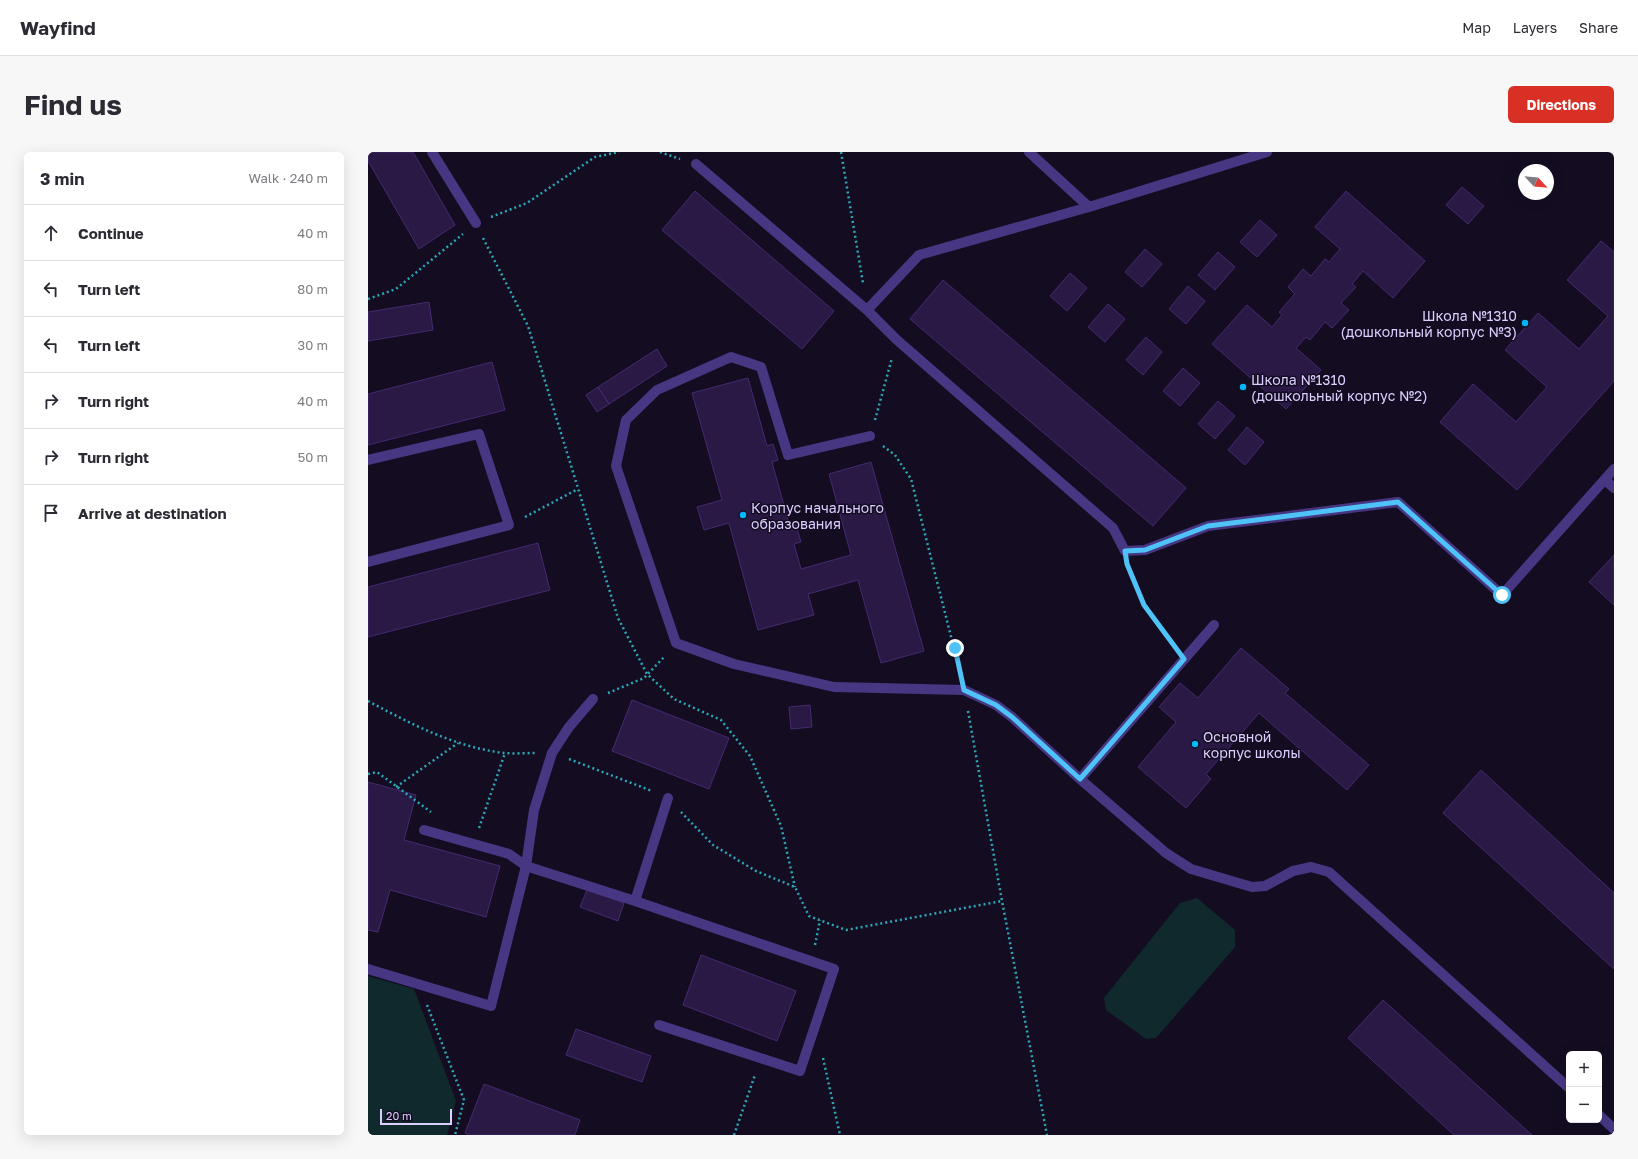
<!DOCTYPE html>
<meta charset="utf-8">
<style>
:root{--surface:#fff;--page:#f7f7f7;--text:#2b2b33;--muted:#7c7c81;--line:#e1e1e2;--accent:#d93025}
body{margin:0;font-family:"Golos Text",sans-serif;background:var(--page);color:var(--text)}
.controls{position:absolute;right:12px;bottom:12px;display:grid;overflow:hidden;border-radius:6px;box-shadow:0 4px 16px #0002}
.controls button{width:36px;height:36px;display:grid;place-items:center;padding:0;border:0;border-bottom:1px solid var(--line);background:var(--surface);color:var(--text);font:20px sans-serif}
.compass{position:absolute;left:1150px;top:12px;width:36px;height:36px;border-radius:50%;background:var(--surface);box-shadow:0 4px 16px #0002;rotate:116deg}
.scale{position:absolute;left:12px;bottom:10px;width:72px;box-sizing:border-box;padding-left:4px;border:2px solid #dcceff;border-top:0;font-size:11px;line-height:14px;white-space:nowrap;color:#dcceff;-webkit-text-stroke:3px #140d22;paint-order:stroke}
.stop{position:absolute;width:12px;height:12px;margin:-9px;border:3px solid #4fc3f7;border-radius:50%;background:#fff}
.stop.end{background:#4fc3f7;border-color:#fff;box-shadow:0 1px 4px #0008}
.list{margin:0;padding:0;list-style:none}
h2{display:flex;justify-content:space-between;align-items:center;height:52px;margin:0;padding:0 16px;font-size:17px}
h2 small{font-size:13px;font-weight:400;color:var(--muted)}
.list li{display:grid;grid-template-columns:26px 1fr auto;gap:12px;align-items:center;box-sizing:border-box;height:56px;padding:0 16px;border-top:1px solid var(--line)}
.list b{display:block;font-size:15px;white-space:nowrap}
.list em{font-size:13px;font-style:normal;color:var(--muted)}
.icon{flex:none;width:22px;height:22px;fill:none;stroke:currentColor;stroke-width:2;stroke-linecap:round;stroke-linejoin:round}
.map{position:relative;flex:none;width:1246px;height:983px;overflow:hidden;border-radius:6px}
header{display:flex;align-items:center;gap:24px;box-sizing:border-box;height:56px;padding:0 20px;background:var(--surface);border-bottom:1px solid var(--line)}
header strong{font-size:19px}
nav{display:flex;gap:22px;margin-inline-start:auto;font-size:14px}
.intro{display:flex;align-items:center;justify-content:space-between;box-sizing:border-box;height:96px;padding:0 24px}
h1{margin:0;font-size:28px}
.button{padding:10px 18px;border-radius:6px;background:var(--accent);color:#fff;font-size:14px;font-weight:700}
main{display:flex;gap:24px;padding:0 24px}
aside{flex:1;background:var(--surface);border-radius:6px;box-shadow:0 4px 16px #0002}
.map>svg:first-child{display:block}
</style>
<header>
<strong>Wayfind</strong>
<nav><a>Map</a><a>Layers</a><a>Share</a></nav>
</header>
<div class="intro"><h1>Find us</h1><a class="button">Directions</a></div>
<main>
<aside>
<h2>3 min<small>Walk · 240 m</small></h2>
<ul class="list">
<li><svg class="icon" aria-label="ahead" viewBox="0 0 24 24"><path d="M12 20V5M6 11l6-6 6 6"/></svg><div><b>Continue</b></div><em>40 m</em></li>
<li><svg class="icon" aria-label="left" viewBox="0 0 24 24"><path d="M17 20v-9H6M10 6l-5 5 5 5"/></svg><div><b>Turn left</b></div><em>80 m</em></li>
<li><svg class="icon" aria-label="left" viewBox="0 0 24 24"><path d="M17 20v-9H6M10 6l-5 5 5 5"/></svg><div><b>Turn left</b></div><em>30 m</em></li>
<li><svg class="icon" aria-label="right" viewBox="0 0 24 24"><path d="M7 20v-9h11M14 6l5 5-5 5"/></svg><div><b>Turn right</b></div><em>40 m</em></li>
<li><svg class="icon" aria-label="right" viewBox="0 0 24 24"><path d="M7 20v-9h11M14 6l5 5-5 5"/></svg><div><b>Turn right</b></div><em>50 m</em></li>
<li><svg class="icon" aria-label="arrive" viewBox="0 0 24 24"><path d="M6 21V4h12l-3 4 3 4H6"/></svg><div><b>Arrive at destination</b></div></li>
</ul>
</aside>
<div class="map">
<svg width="1246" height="983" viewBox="0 0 1246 983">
<rect width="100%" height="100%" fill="#140d22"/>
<!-- green -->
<path fill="#10292c" d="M829 746 867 778V795L788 886 778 887 738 858 736 846 812 751Z
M0 824 46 837 88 949 79 983H0Z"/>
<!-- building -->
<path fill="#291944" stroke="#442a70" d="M0 0H45L87 73 51 97 0 9Z
M1094 35 1116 54 1100 72 1078 53Z
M327 39 466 159 434 197 294 78Z
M978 39 1057 109 1025 146 995 119 984 132 988 135 973 151 981 158 964 176 957 170 942 188 938 185 928 196 953 218 918 257 844 192 879 153 904 175 914 163 911 160 927 142 920 135 935 117 943 124 957 107 961 110 972 97 947 75Z
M892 68 909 83 889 105 872 90Z
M1233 89 1246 100V229L1149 338 1072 270 1105 232 1148 270 1179 235 1137 198 1170 161 1211 197 1240 164 1199 128Z
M777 97 794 112 774 135 757 120Z
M850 100 867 115 847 138 830 123Z
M702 121 719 136 699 159 682 144Z
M575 128 818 336 785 374 542 167Z
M820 134 837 149 818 172 801 157Z
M61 150 65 178 0 189V160Z
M740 152 757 167 737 190 720 175Z
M778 185 794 200 775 223 758 208Z
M289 197 299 214 241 252 230 235Z
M124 210 137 258 0 293V242Z
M815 216 832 231 812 254 795 239Z
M380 226 399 294 405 292 410 308 404 310 422 375 428 373 433 390 426 392 433 417 483 403 461 322 503 310 556 499 513 511 490 428 440 442 446 463 390 478 361 371 336 378 329 355 354 348 324 241Z
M230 235 241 252 229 260 218 243Z
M850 249 867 264 847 287 830 272Z
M879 275 896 290 877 313 860 298Z
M170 391 182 438 0 485V435Z
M1246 403V453L1221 430Z
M873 496 921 537 917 541 1001 613 979 638 891 561 838 622 843 627 818 656 770 615 808 570 791 555 812 531 830 546Z
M264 548 361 586 341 637 244 599Z
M442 553 444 575 423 577 421 555Z
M1113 618 1246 741V817L1075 661Z
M0 630 48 643 36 688 132 714 118 765 22 738 10 780 0 778Z
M219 738 256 751 250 769 212 755Z
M333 803 428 839 409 889 315 853Z
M1015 848 1164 983H1086L980 886Z
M208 877 283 904 274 930 198 903Z
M116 932 212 968 207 983H101L97 981Z"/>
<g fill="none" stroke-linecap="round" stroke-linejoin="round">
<!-- path -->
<path stroke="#2ba7b6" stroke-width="2.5" stroke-dasharray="2 3" stroke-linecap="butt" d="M292 0 312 7
M473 0 495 131
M123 65 159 51 227 5 251 0
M115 86 160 174 250 466 279 522 306 547 353 568 382 604 413 674 427 735
M0 147 28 137 95 82
M507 268 524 206
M515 294 527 303 543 327 592 520
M157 365 210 337
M761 415 776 453 805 493
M240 541 276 526 297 504
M0 549C43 572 87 595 136 601 146 602 157 601 167 601
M600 559 634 749 679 983
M201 607 284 639
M0 622 9 620 63 660
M28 635 90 591
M313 660 345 693 388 719 427 735 441 764 478 778 634 749
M111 676 137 601
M447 793 452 768
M59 853 96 948 87 983
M455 906 472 983
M366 983 387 923"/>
<!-- service -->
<path stroke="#473783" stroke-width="10" d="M64 0 108 71
M661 0 721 55
M328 12 499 158 529 188 745 376 757 399 777 398 840 374 1030 350 1134 443 1246 317
M499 158 551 103 721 55 899 0
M502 284 420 303 393 215 363 205 289 238 258 268 248 314 308 491 366 512 466 535 596 538 628 553 644 565 712 627 798 701 823 717 884 735 897 734 925 719 943 715 961 720 1201 936
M0 308 111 282 141 373 0 410
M1237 328 1246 336
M712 627 846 473
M56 678 141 702 158 714 166 658 184 601 201 575 225 547
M267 749 466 817 432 919 291 873
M0 817 123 854 158 714 267 749 300 646
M1231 963 1246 977"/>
</g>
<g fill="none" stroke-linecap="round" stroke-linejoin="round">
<!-- route -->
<path stroke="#4fc3f7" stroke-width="5" d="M587 496 596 538 628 553 644 565 712 627 816 507 776 453 759 412 757 399 777 398 840 374 1030 350 1134 443"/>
</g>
<!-- markers -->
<g fill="#00b6f9" stroke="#140d22" stroke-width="1.5">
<circle cx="1157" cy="171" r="4"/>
<circle cx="875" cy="235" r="4"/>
<circle cx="375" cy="363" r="4"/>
<circle cx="827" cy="592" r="4"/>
</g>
<g text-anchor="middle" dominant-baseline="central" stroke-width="3" stroke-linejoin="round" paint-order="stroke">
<!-- poi labels -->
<g font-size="14" fill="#dcceff" stroke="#140d22" text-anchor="start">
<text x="1149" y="163" text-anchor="end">Школа №1310<tspan x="1149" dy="16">(дошкольный корпус №3)</tspan></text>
<text x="883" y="227">Школа №1310<tspan x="883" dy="16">(дошкольный корпус №2)</tspan></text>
<text x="383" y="355">Корпус начального<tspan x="383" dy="16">образования</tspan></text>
<text x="835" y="584">Основной<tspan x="835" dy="16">корпус школы</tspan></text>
</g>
</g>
</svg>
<div class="controls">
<button>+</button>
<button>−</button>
</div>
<svg class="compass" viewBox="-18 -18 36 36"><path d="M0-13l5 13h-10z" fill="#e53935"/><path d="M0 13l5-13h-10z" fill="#7c7c81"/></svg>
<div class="scale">20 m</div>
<div class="stop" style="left:1134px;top:443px"></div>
<div class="stop end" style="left:587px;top:496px"></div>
</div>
</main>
